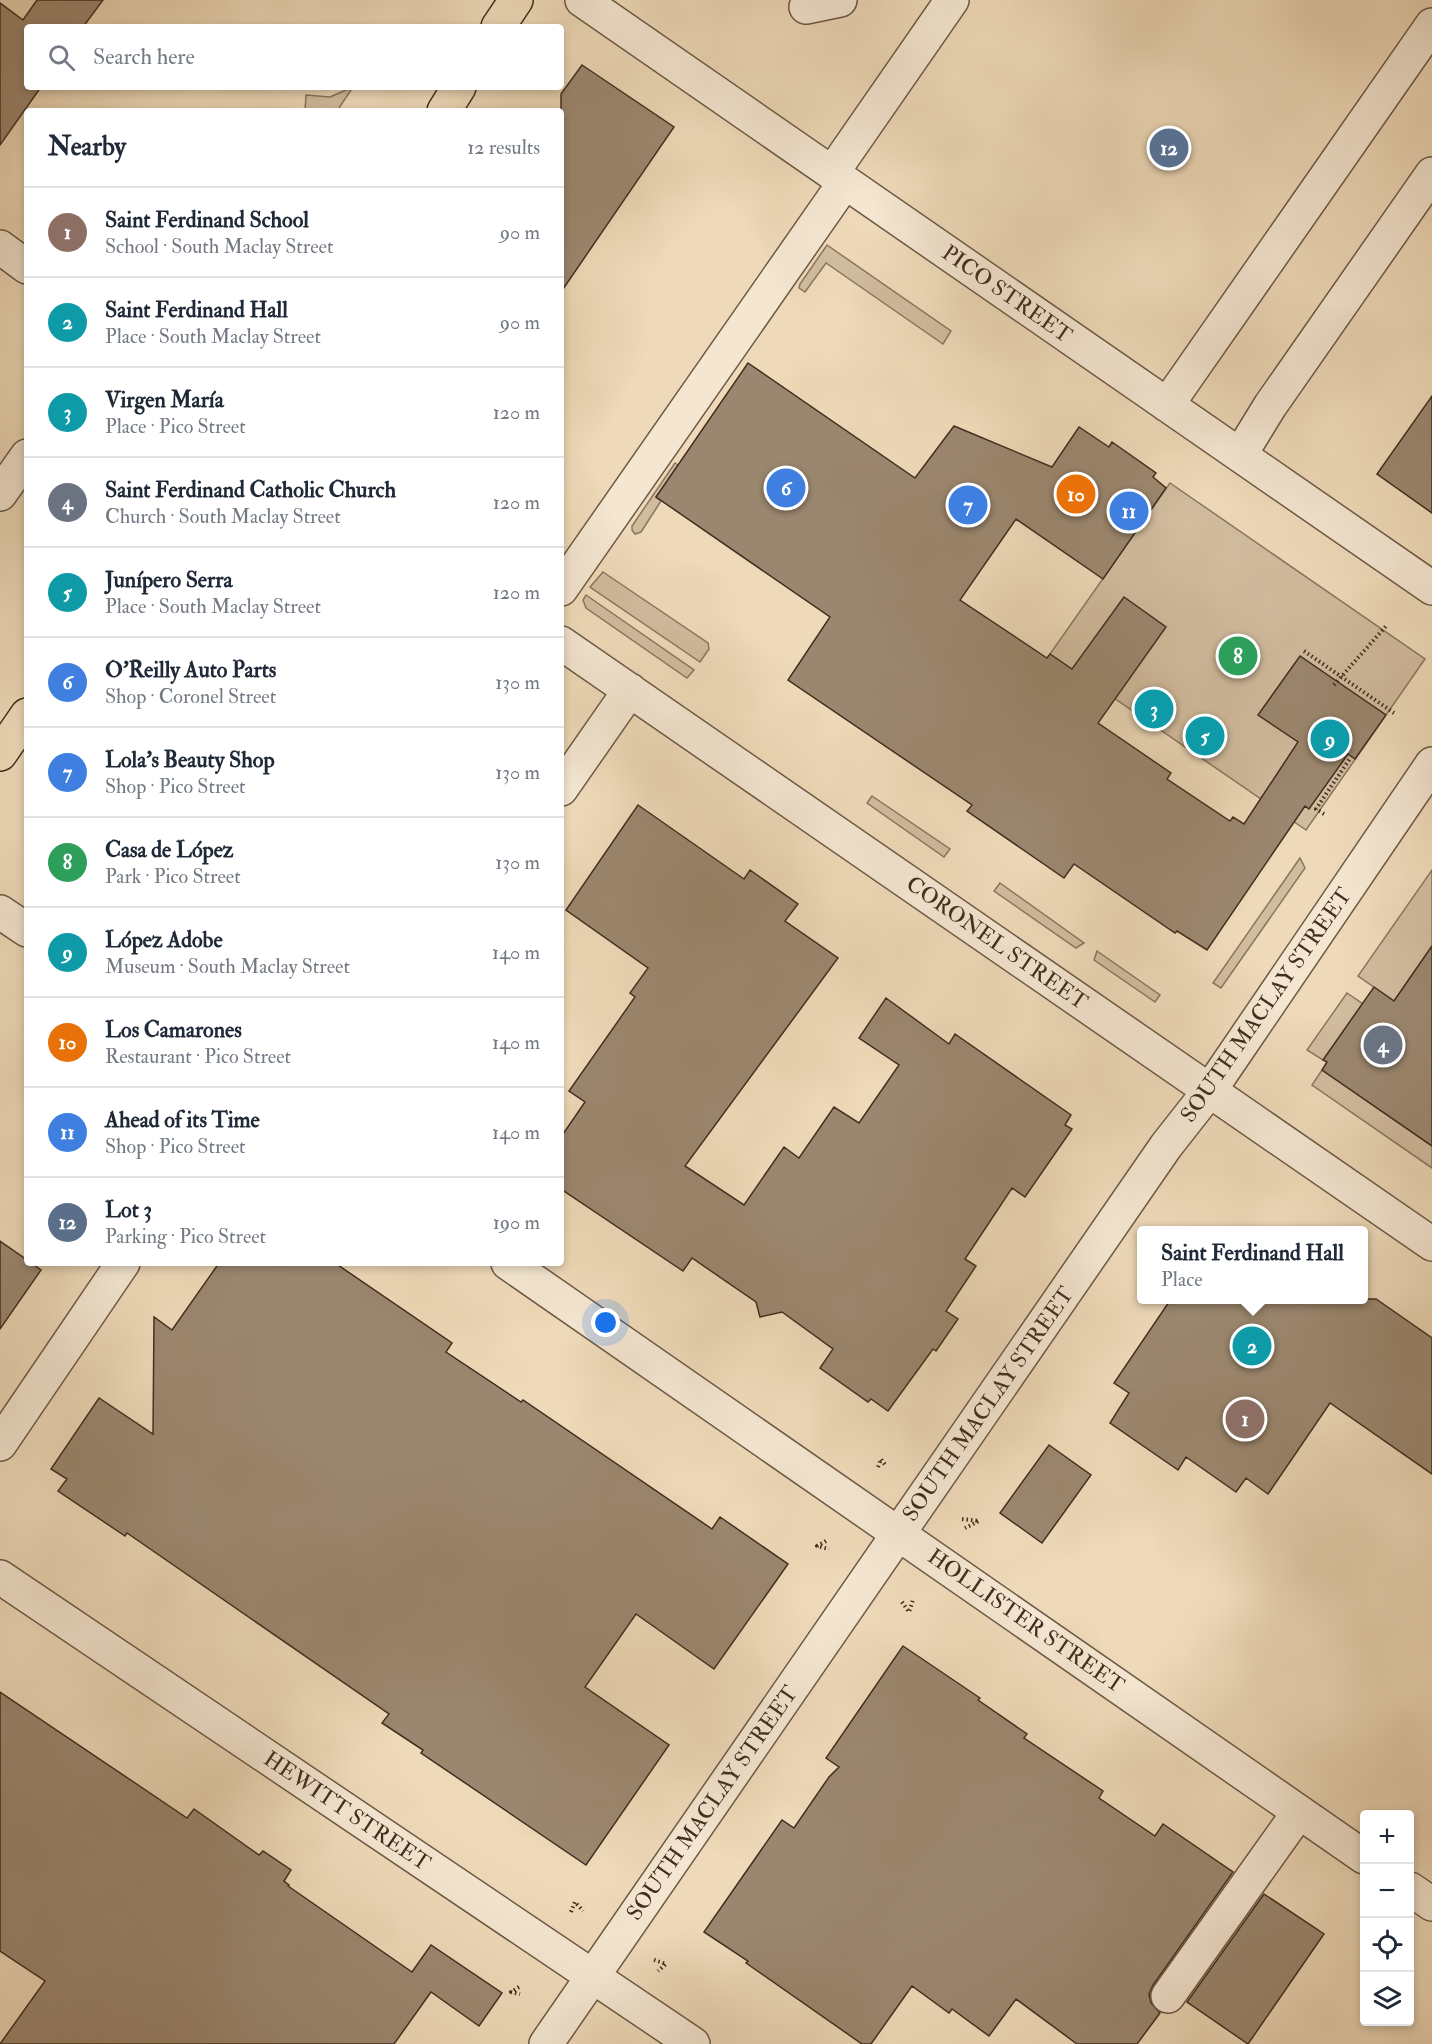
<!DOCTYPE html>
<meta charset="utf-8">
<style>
:root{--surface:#fff;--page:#f6f6f7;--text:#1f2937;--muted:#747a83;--line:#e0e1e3;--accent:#db2777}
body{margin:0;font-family:"IM FELL Double Pica",serif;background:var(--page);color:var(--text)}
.controls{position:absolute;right:18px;bottom:18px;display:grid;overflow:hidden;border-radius:6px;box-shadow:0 3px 9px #0003}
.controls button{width:54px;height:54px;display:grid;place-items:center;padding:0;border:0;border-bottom:2px solid var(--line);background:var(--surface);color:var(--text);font:30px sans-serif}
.you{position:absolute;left:606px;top:1323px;width:21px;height:21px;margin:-15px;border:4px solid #fff;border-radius:50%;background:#1a73e8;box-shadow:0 0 0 9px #1a73e833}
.badge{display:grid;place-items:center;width:39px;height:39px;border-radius:50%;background:var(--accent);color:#fff;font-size:20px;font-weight:700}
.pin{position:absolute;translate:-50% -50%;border:3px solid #fff;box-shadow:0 2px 6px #0006}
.popup{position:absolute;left:1137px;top:1226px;width:231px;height:78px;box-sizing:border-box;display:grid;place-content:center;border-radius:6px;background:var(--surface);filter:drop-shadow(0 2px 4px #0005);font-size:20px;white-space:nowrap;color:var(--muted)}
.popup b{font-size:22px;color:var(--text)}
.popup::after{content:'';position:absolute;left:50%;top:100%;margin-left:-12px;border:12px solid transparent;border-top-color:var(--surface)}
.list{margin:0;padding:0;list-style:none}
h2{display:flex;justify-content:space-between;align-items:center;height:78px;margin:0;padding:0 24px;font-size:26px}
h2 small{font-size:20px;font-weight:400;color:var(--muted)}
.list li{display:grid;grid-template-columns:39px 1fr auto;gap:18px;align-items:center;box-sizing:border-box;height:90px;padding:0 24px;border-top:2px solid var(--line)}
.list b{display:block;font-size:22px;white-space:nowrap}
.list p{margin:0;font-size:20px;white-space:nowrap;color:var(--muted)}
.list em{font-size:20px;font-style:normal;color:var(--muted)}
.icon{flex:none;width:33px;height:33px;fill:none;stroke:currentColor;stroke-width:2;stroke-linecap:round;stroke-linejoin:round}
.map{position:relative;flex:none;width:1432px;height:2044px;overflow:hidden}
.search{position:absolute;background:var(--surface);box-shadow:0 3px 9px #0003;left:24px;top:24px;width:540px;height:66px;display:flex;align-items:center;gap:15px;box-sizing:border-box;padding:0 21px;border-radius:6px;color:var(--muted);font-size:22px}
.panel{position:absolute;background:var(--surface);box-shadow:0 3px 9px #0003;left:24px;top:108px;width:540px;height:1158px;border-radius:6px}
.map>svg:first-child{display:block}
</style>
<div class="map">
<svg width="1432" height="2044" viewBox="0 0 1432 2044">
<rect width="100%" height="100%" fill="#eed9b8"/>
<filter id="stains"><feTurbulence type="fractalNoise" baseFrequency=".00333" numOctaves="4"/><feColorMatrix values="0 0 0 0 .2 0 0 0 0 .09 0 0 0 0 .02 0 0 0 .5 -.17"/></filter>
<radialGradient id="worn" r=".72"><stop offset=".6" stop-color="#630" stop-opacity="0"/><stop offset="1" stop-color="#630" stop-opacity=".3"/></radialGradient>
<!-- green -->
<path fill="#d1bc9e" stroke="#89755f" stroke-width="1.5" d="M353 87 337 111H305L306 95 330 97Z
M827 245 951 331 943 344 826 263 805 292 799 288 800 284Z
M675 463 678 465 656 497 661 501 641 532 635 534 632 530V526Z
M1170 483 1425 659 1306 830 1050 654Z
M603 572 708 643 709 649 700 662 590 587Z
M586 595 694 670 687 678 586 608 583 600Z
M872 796 950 849 944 857 867 803Z
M1300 858 1305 868 1221 988 1213 983Z
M1432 870V946L1394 1001 1358 976Z
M1000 883 1084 943 1076 948 994 891Z
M1097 951 1160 995 1155 1002 1094 960Z
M1347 993 1363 1004 1323 1060 1307 1050Z
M1322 1070 1432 1146V1168L1312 1085Z"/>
<!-- building -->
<path fill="#9b876f" stroke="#412e20" stroke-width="1.5" d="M37 0H103L83 27H27V87H41L0 145V3L23 20Z
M582 65 674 127 561 292V94Z
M748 363 915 478 954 426 1052 467 1079 427 1109 447 1112 442 1156 473 1153 477 1166 488 1103 579 1016 519 960 600 1047 658 1050 654 1072 669 1124 597 1166 627 1098 723 1171 773 1167 779 1230 821 1233 817 1244 824 1298 742 1258 715 1300 656 1386 715 1355 759 1348 754 1309 809 1305 806 1207 950 1177 931 1175 933 1074 864 1064 878 967 811 972 805 788 680 830 617 656 497Z
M1432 396V513L1377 474Z
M638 805 744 879 750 870 798 904 785 921 838 958 685 1166 744 1205 784 1147 799 1158 834 1107 859 1123 899 1065 859 1038 886 998 949 1044 955 1034 1071 1115 1065 1125 1072 1129 1025 1197 1012 1188 965 1259 976 1266 946 1311 958 1319 936 1351 933 1349 888 1411 871 1399 868 1402 820 1368 833 1349 782 1312 760 1317 756 1302 692 1258 683 1271 561 1189V1137L585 1102 569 1091 635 997 630 993 648 968 566 910Z
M1432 946V1146L1322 1070 1327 1062 1323 1060 1374 987 1394 1001Z
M0 1241 27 1260V1263H31L41 1270 0 1329Z
M219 1263H335L452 1343 446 1352 521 1402 523 1400 712 1529 720 1517 788 1564 714 1669 636 1614 585 1687 669 1745 586 1865 421 1753 423 1750 382 1723 389 1714 127 1533 125 1536 58 1491 67 1479 51 1469 99 1398 153 1434 154 1317 172 1330Z
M1171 1299H1376L1432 1338V1474L1330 1403 1268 1494 1246 1478 1236 1492 1186 1457 1178 1470 1110 1423 1129 1393 1114 1383Z
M1049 1445 1091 1475 1042 1543 1000 1513Z
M903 1646 980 1698 978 1700 1027 1734 1024 1738 1103 1791 1099 1798 1155 1836 1163 1824 1233 1872 1153 1985 1149 1994 1151 2003 1160 2013 1137 2044H1077L1016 1999 989 2036 952 2009 949 2013 912 1986 871 2044H862L746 1963 748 1961 704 1932 782 1820 794 1828 829 1777 839 1767 826 1758Z
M0 1692 187 1818 194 1809 259 1855 263 1851 291 1870 284 1881 289 1885 288 1886 412 1972 431 1945 502 1993 479 2026 431 1992 394 2044H0L45 1981 0 1951Z
M1264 1894 1324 1934 1248 2044 1187 2002Z"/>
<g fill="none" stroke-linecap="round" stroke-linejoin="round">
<!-- minor casing -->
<g stroke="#6c5946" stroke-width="36">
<path id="minor" d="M582 0 1432 588
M806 7 840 0
M832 173 952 0
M0 247 27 267
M1167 405 1432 25
M1240 455 1270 406 1432 174
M0 494 27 456
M561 589 845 182
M561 643 1432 1244
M561 789 630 690
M0 912 27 930
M508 1263 1364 1857
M0 1444 123 1263
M0 1577 693 2044
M1410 1889 1432 1904
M1168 1996 1299 1812
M546 2044 1166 1146 1210 1090 1432 764"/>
</g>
<!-- major casing -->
<g stroke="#412e20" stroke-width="36">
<path id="major" d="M498 27 516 0
M444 111 459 87
M0 754 27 715"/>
</g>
<!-- path -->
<path stroke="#412e20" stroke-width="4" stroke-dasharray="1.5 3" stroke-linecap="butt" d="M1304 651 1394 713
M1334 685 1387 625
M1324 814 1316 809 1351 757
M878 1467 881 1459 886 1466
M962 1519 979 1521 965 1528
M826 1541 817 1546 829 1549
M902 1602 909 1612 913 1600
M571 1912 575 1902 583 1911
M654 1960 666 1964 658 1971
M519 1987 511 1992 520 1994"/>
<!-- minor -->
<use href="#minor" stroke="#f4e6d1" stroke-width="33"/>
<!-- major -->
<use href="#major" stroke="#eed9b8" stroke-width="33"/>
</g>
<g text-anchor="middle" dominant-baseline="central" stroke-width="6" stroke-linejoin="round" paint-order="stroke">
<!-- street labels -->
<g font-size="22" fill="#412e20" stroke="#f4e6d1">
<text transform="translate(1007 294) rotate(35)">PICO STREET</text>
<text transform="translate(997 943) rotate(35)">CORONEL STREET</text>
<text transform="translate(1266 1005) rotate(-55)">SOUTH MACLAY STREET</text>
<text transform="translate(988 1404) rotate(-55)">SOUTH MACLAY STREET</text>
<text transform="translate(1026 1621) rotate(35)">HOLLISTER STREET</text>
<text transform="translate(712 1803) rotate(-55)">SOUTH MACLAY STREET</text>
<text transform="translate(347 1811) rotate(34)">HEWITT STREET</text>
</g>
</g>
<rect width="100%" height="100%" filter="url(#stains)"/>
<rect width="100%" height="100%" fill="url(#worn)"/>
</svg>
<div class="controls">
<button>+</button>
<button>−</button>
<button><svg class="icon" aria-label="locate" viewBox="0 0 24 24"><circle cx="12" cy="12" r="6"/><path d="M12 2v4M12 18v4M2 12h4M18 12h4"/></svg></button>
<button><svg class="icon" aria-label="layers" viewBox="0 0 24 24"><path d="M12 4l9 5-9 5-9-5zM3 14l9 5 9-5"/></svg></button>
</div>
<div class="you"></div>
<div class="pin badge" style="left:1245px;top:1419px;background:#8d6e63">1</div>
<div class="pin badge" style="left:1252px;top:1346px;background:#0f9aa8">2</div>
<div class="popup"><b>Saint Ferdinand Hall</b>Place</div>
<div class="pin badge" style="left:1154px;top:709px;background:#0f9aa8">3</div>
<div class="pin badge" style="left:1383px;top:1045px;background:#6b7280">4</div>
<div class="pin badge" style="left:1205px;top:736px;background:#0f9aa8">5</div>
<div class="pin badge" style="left:786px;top:488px;background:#3f7fe0">6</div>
<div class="pin badge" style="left:968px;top:505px;background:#3f7fe0">7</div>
<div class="pin badge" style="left:1238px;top:656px;background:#2e9e5b">8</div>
<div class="pin badge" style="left:1330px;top:739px;background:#0f9aa8">9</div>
<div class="pin badge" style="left:1076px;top:494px;background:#e8710a">10</div>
<div class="pin badge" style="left:1129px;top:511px;background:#3f7fe0">11</div>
<div class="pin badge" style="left:1169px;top:148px;background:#5c6f8a">12</div>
<div class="search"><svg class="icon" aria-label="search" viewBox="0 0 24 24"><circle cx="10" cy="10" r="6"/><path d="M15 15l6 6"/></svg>Search here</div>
<section class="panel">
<h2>Nearby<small>12 results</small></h2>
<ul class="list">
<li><span class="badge" style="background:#8d6e63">1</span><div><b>Saint Ferdinand School</b><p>School · South Maclay Street</p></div><em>90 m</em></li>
<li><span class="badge" style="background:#0f9aa8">2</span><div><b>Saint Ferdinand Hall</b><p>Place · South Maclay Street</p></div><em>90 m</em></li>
<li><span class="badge" style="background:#0f9aa8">3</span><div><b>Virgen María</b><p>Place · Pico Street</p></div><em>120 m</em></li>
<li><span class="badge" style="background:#6b7280">4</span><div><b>Saint Ferdinand Catholic Church</b><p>Church · South Maclay Street</p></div><em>120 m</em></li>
<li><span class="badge" style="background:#0f9aa8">5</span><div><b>Junípero Serra</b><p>Place · South Maclay Street</p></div><em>120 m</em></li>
<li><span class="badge" style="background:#3f7fe0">6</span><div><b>O'Reilly Auto Parts</b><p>Shop · Coronel Street</p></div><em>130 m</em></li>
<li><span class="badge" style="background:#3f7fe0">7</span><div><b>Lola's Beauty Shop</b><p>Shop · Pico Street</p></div><em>130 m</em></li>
<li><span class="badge" style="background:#2e9e5b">8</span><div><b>Casa de López</b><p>Park · Pico Street</p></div><em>130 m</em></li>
<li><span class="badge" style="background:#0f9aa8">9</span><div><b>López Adobe</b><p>Museum · South Maclay Street</p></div><em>140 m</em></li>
<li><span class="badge" style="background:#e8710a">10</span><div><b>Los Camarones</b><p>Restaurant · Pico Street</p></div><em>140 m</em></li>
<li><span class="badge" style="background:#3f7fe0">11</span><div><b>Ahead of its Time</b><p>Shop · Pico Street</p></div><em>140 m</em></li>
<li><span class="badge" style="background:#5c6f8a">12</span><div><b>Lot 3</b><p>Parking · Pico Street</p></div><em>190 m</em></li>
</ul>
</section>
</div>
